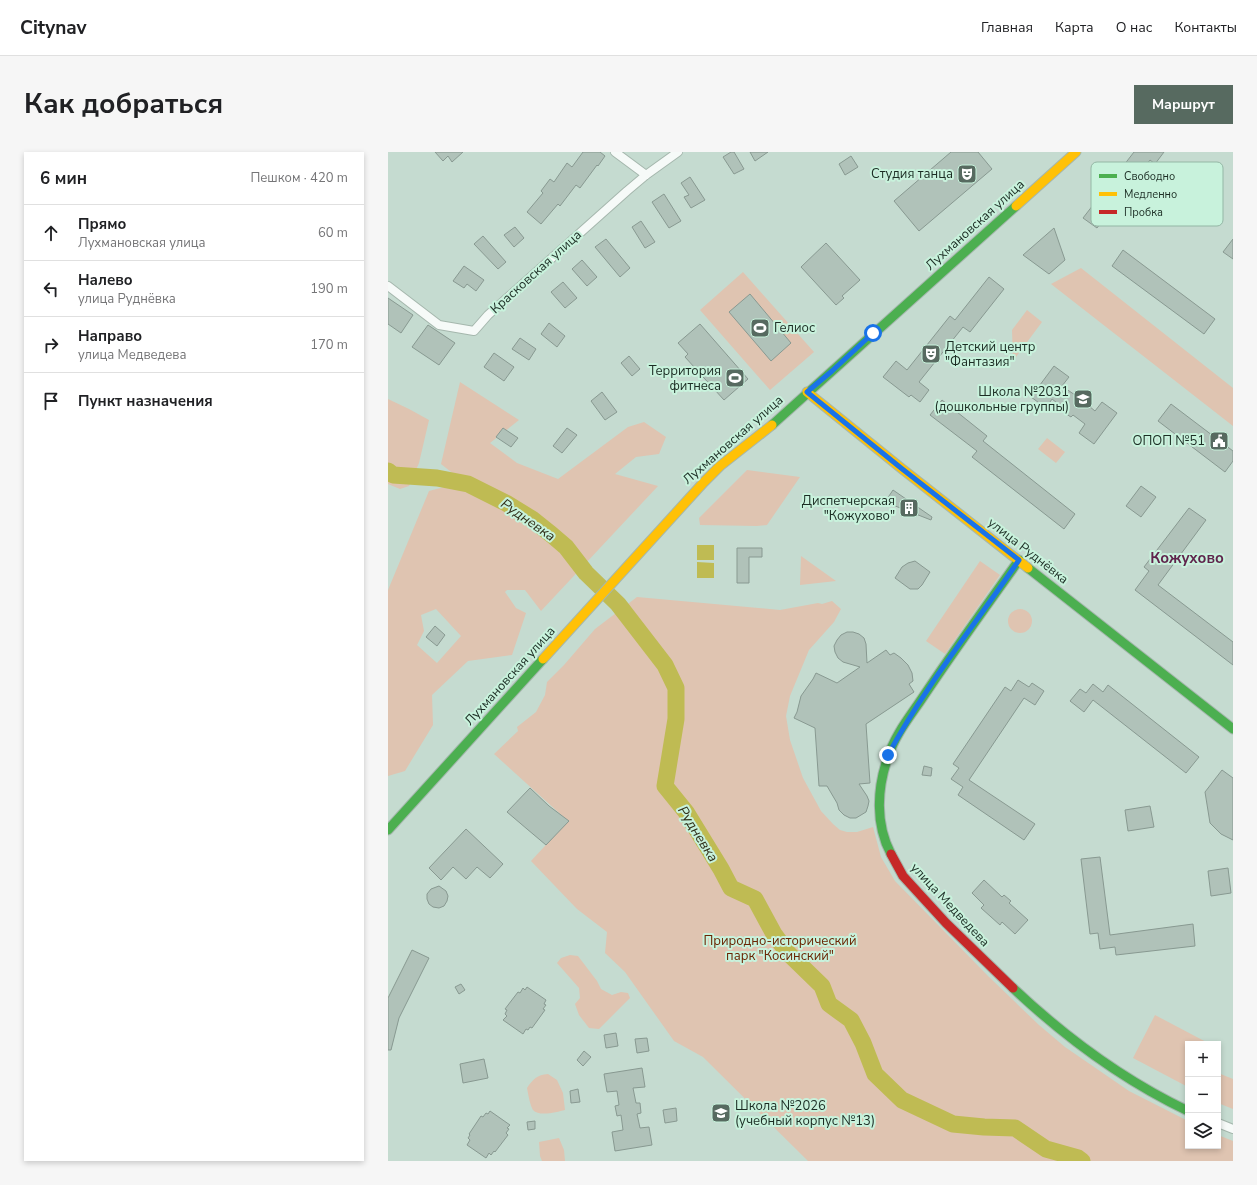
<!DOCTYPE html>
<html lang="ru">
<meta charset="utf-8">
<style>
:root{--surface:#fff;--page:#f6f6f6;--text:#202124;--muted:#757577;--line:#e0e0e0;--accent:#576a60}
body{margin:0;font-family:"Nunito Sans",sans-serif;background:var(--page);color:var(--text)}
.controls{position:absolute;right:12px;bottom:12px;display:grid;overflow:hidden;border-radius:0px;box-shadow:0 2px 6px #0003}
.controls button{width:36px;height:36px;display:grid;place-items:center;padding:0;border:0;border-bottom:1px solid var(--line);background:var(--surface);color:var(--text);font:20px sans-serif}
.stop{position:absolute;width:12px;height:12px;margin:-9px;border:3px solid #1a73e8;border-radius:50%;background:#fff}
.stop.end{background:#1a73e8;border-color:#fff;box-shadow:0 1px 4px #0008}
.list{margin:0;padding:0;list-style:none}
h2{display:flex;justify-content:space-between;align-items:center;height:52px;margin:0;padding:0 16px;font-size:17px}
h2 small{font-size:13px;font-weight:400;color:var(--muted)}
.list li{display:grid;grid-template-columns:26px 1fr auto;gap:12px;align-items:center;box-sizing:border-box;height:56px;padding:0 16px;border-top:1px solid var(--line)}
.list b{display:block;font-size:15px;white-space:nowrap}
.list p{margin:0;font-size:13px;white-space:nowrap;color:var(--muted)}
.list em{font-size:13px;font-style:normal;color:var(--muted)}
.icon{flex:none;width:22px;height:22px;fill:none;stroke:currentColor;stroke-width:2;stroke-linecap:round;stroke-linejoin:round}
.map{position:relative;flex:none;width:845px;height:1009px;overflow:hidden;border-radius:0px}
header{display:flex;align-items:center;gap:24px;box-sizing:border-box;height:56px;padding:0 20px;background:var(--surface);border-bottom:1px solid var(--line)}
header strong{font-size:19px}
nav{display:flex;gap:22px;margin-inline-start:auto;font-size:14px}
.intro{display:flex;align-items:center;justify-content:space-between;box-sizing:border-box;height:96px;padding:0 24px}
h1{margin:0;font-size:28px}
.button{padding:10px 18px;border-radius:0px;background:var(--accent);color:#fff;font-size:14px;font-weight:700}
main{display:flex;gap:24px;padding:0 24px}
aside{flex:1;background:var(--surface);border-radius:0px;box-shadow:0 2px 6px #0003}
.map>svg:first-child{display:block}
</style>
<header>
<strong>Citynav</strong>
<nav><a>Главная</a><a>Карта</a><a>О нас</a><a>Контакты</a></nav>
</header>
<div class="intro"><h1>Как добраться</h1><a class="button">Маршрут</a></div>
<main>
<aside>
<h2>6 мин<small>Пешком · 420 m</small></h2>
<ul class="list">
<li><svg class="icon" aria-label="ahead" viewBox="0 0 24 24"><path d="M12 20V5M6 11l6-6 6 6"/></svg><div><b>Прямо</b><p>Лухмановская улица</p></div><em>60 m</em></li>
<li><svg class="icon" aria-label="left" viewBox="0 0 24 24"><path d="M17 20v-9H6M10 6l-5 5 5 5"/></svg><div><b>Налево</b><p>улица Руднёвка</p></div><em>190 m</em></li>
<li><svg class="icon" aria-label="right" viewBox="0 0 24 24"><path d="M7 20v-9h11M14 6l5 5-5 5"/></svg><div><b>Направо</b><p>улица Медведева</p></div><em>170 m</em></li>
<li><svg class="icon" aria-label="arrive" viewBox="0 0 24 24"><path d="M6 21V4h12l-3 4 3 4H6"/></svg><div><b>Пункт назначения</b></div></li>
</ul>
</aside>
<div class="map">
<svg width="845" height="1009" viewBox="0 0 845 1009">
<rect width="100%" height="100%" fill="#c5dbd0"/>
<!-- green -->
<path fill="#dfc4b1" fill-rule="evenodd" d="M693 116 845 236V274L663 132Z
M355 120 426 200 382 238 312 158Z
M639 158 654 170 625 209 624 178Z
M72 230 131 268 102 291 129 311 170 327 240 275 256 270 278 285 271 302 248 305 227 322 270 334 153 459 137 438H119L117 440 128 456 138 461 124 503 80 509 44 543 45 573 17 619 0 624V438L41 339 60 334 96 346 53 312ZM48 457 73 484 49 511 29 493 36 479 33 463Z
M0 247 21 257 41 268 31 311 21 334 12 337 0 332Z
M659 286 677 300 668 311 650 297Z
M359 318 412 325 379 373 369 374 312 373 311 366Z
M413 404 448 429 412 433Z
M592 409 612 423 557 502 538 489Z
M249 445 392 458 430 451 434 452 444 449 453 457 446 470 421 498 402 544 398 564 402 588 415 626 433 659 445 672 452 678 459 680H469L485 675 493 705 507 729 600 824 651 873 677 895 741 939 800 969V994H830V983L845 989V1009H420L315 905 286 889 237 820 217 801 219 780 189 757 143 709 180 669 106 602 130 579 129 575 148 560 157 543 159 530 176 513 207 477Z
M620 469a12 12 0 1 1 24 0a12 12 0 1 1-24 0Z
M182 803 190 804 209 829 213 837 224 843 233 840 240 841 242 846 211 877 201 876 191 863 187 852 192 846 191 836 169 811 173 806Z
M767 863 822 892H800V935L745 906Z
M830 921 845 927V957L830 951Z
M160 922 169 928 175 941 177 958C169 960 151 965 145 958 142 954 140 941 139 936 145 927 149 923 160 922Z
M171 986 176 998 177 1009H154L152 1004 151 990Z"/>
<!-- water -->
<path fill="#bfbb53" d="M309 393H326V408H309Z
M309 410 326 411V426H309Z"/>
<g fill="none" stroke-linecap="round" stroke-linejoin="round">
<!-- river -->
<path stroke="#bfbb53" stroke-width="17" d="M0 319 5 323 49 326 80 332 118 351 144 367 164 383 178 395 198 421 230 452 277 513 288 536V567L277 634 298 660 333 717 343 736 367 747 386 782 400 801 434 834 441 852 463 868 475 891 487 922 514 948 565 972 596 975 627 976 658 997 690 1006 694 1009"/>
</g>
<!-- building -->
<path fill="#b0c2b9" stroke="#889991" d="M47 0H75L64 10 60 4 55 9Z
M195 0H212L217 4 210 14 209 13 192 36 188 33 172 54 170 52 153 72 139 60 155 41 153 39 162 27 166 30 179 11 184 15Z
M343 0H346L356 17 346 22 335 5Z
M362 0H380L367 9Z
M563 0H590L604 17 531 79 506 49Z
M746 0H776L767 12 762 8 709 76 695 66Z
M463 4 470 15 457 23 451 12Z
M302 25 317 48 303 56 296 45 301 43 293 31Z
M276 42 293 69 281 76 264 50Z
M253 69 267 90 257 96 244 75Z
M127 75 136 86 126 95 116 83Z
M666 76 677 108 661 122 635 103Z
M95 84 118 110 110 117 86 92Z
M218 87 242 116 232 125 207 95Z
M845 87V107L835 100Z
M438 91 472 128 454 144 456 146 448 153 413 115Z
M735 98 827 167 816 182 724 114Z
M194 108 209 125 199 134 184 117Z
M76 114 96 128 88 139 79 132 76 136 65 129Z
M601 125 616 137 582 180 575 175 531 230 541 238 532 250 523 243 521 245 495 225 508 209 519 218 562 164 567 168Z
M175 130 189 146 177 156 163 140Z
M362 142 403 191 383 209 341 160Z
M0 146 25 163 13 181 0 172Z
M161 171 177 184 169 195 153 182Z
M312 172 360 227 336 248 297 205 300 202 290 191Z
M40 173 67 191 51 213 24 195Z
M132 186 148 197 141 208 124 197Z
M106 201 126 215 116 229 96 215Z
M241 204 252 217 244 224 233 211Z
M666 214 681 225 674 234 687 243 689 241 697 247 695 249 707 259 714 250 729 261 706 292 691 281 697 272 685 263 683 265 675 260 677 257 664 247 658 256 643 245Z
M214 240 229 260 217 268 203 249Z
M554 248 599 284 595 289 687 362 676 377 584 305 589 299 542 263Z
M783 252 845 299V309L837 320 770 269Z
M115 276 130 286 123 295 108 285Z
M179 276 189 283 174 301 165 294Z
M753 334 768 345 753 365 738 354Z
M505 338 544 365 543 368 497 350Z
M801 356 818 368 770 433 845 490V513L747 438 761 419 756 415Z
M349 396H374V405H361V431H349Z
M527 409 542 420 534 433 530 437H522L507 426 514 415 520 411Z
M47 474 57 483 49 494 38 485Z
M459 480H465L471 482 476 486 478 492 479 511 498 498 502 503 506 501 513 506 520 513 524 521 525 529 521 532 526 540 478 572 482 631 471 632 479 644 481 649 480 654 478 660 468 666H462L456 663 451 658 449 651 439 634H431L427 576 406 566 409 560 413 544 425 527 428 521 449 531 472 515 455 510 450 506 447 500 446 494 449 488 453 483Z
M630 528 641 535 644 531 656 539 647 553 636 546 581 628 647 672 636 688 570 643 575 635 563 627 571 616 565 612 617 535 623 539Z
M705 532 715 540 720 533 811 605 798 621 705 548 696 560 682 549 692 537 698 541Z
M536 614 544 616 543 624 534 623Z
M834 618 845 626V688L833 682 822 671 817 640Z
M142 636 161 654 181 669 158 693 139 677 119 660Z
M762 654 766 675 740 679 737 658Z
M78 677 115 712 102 726 89 715 78 727 65 715 53 728 41 716Z
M712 705 722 783 805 772 807 794 728 803 727 795 712 797 710 781 702 782 693 707Z
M840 716 843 741 823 744 820 719Z
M596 728 614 745 616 743 623 749 621 751 640 768 627 782 614 770 612 773 593 756 596 753 584 741Z
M51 734 58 739 60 744 59 749 56 754 51 756 45 755 41 752 39 747V742L43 737Z
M24 798 41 806 11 866 3 898H0V846Z
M73 832 77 838 71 842 67 835Z
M139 835 158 848 156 852 158 853 155 857 157 858 144 876 142 875 140 878 138 877 135 882 115 868 119 864 117 862 119 858 117 857 130 840 132 841 135 836 137 838Z
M228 881 230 894 218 896 216 883Z
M259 886 261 899 249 901 247 887Z
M196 899 203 905 195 914 189 908Z
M96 907 100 926 75 931 72 912Z
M254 916 257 935 245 936 248 951H252L253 961 249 962 252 976 261 975 264 993 227 999 224 980 235 978 233 963 229 964 227 954 231 953 229 939 219 940 216 922Z
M190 937 192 950 183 951 182 939Z
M288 956 289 969 277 971 275 958Z
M102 959 122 973 119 976 121 977 118 981 120 983 107 1000 106 999 103 1003 101 1001 98 1006 79 993 82 988 80 986 82 983 81 982 93 964 95 965 98 961 100 962Z
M147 969V977L140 978 139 970Z"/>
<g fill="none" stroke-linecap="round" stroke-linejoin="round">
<!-- street casing -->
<g stroke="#a5b7ad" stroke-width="10">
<path id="street" d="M227 0 258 23
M0 134 51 173 86 179 100 163 239 39 258 23 290 0
M830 971 845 977"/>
</g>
<!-- fast casing -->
<g stroke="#a5b7ad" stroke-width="11">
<path id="fast" d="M384 273 628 54
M640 416 845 577
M0 678 155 507
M503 702C487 672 489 636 500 605 507 582 524 562 537 542 567 497 599 453 631 408
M625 836C677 885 735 928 800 959"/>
</g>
<!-- slow casing -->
<g stroke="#a5b7ad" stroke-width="11">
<path id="slow" d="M628 54 688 0
M419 240 513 316 640 416
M155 507 316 330 332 314 384 273"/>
</g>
<!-- jam casing -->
<g stroke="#a5b7ad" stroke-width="11">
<path id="jam" d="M503 702 515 724 558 771 625 836"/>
</g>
<!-- street -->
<use href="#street" stroke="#f6faf8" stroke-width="8"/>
<!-- fast -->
<use href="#fast" stroke="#4caf50" stroke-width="9"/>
<!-- slow -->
<use href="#slow" stroke="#ffc107" stroke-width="9"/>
<!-- jam -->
<use href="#jam" stroke="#c62828" stroke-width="9"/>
</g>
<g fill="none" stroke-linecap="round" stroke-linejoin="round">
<!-- route -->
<path stroke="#1a73e8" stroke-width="5" d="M485 181 444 219 419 240 513 316 631 408C587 473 537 534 500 603"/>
</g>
<!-- icons -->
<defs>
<g id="theatre-square" transform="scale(1)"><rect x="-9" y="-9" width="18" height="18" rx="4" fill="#576a60" stroke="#c8f2dc"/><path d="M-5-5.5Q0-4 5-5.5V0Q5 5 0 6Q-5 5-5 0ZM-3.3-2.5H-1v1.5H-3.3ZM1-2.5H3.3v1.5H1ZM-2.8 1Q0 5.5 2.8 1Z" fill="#fff"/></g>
<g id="stadium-square" transform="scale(1)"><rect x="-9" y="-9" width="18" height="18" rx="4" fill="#576a60" stroke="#c8f2dc"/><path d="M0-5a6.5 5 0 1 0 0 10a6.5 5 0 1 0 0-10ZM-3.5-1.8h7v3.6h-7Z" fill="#fff"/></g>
<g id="school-square" transform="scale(1)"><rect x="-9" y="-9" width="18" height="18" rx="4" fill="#576a60" stroke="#c8f2dc"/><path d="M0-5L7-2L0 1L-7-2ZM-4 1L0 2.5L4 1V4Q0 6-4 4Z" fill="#fff"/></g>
<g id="civic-square" transform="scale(1)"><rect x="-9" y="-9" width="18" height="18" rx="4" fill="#576a60" stroke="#c8f2dc"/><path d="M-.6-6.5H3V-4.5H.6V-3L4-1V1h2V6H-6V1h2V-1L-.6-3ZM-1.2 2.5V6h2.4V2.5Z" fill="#fff"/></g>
<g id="building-square" transform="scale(1)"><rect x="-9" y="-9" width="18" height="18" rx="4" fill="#576a60" stroke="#c8f2dc"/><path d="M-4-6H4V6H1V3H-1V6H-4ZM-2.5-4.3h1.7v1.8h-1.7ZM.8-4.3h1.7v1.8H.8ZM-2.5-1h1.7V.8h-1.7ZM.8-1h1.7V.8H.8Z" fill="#fff"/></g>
</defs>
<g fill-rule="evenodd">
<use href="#theatre-square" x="579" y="22"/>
<use href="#stadium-square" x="372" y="176"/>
<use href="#theatre-square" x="543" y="202"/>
<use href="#stadium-square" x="347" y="226"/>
<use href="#school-square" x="695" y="247"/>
<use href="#civic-square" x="831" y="289"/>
<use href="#building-square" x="521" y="356"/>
<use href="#school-square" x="333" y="961"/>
</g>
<g text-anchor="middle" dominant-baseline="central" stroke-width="4" stroke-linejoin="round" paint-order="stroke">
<!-- poi labels -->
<g font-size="13" fill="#1c2d24" stroke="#c8f2dc" text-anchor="end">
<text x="565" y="22">Студия танца</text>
<text x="386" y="176" text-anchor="start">Гелиос</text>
<text x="557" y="195" text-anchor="start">Детский центр<tspan x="557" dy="15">"Фантазия"</tspan></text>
<text x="333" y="219">Территория<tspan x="333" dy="15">фитнеса</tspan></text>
<text x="681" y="240">Школа №2031<tspan x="681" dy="15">(дошкольные группы)</tspan></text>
<text x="817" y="289">ОПОП №51</text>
<text x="507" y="349">Диспетчерская<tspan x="507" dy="15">"Кожухово"</tspan></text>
<text x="347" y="954" text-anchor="start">Школа №2026<tspan x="347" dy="15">(учебный корпус №13)</tspan></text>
</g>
<!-- street labels -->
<g font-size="13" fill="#1c2d24" stroke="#c8f2dc">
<text transform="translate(587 73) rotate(-42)">Лухмановская улица</text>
<text transform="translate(148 120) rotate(-42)">Красковская улица</text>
<text transform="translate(345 288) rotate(-41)">Лухмановская улица</text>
<text transform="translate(640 399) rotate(38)">улица Руднёвка</text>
<text transform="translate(122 524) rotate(-48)">Лухмановская улица</text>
<text transform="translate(562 753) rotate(47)">улица Медведева</text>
</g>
<!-- park labels -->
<g font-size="13" fill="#6a2503" stroke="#c8f2dc">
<text x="392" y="789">Природно-исторический<tspan x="392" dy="15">парк "Косинский"</tspan></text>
</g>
<!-- water labels -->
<g font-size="14" font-style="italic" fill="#302e18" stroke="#c8f2dc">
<text transform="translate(140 368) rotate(35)">Рудневка</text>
<text transform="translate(310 682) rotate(58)">Рудневка</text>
</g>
<!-- quarter labels -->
<g font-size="15" font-weight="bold" fill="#5f244c" stroke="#c8f2dc">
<text x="799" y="406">Кожухово</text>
</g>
</g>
<!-- legend -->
<rect x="703" y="10" width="132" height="64" rx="6" fill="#c8f2dc" stroke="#94b7a5" stroke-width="1"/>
<rect x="711" y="22" width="18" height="4" fill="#4caf50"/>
<rect x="711" y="40" width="18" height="4" fill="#ffc107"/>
<rect x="711" y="58" width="18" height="4" fill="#c62828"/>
<g font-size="11" fill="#1c2d24">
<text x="736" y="28">Свободно</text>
<text x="736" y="46">Медленно</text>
<text x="736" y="64">Пробка</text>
</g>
</svg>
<div class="controls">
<button>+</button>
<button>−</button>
<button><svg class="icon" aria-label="layers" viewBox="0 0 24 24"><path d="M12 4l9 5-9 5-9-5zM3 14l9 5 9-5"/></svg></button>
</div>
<div class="stop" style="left:485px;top:181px"></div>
<div class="stop end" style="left:500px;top:603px"></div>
</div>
</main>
